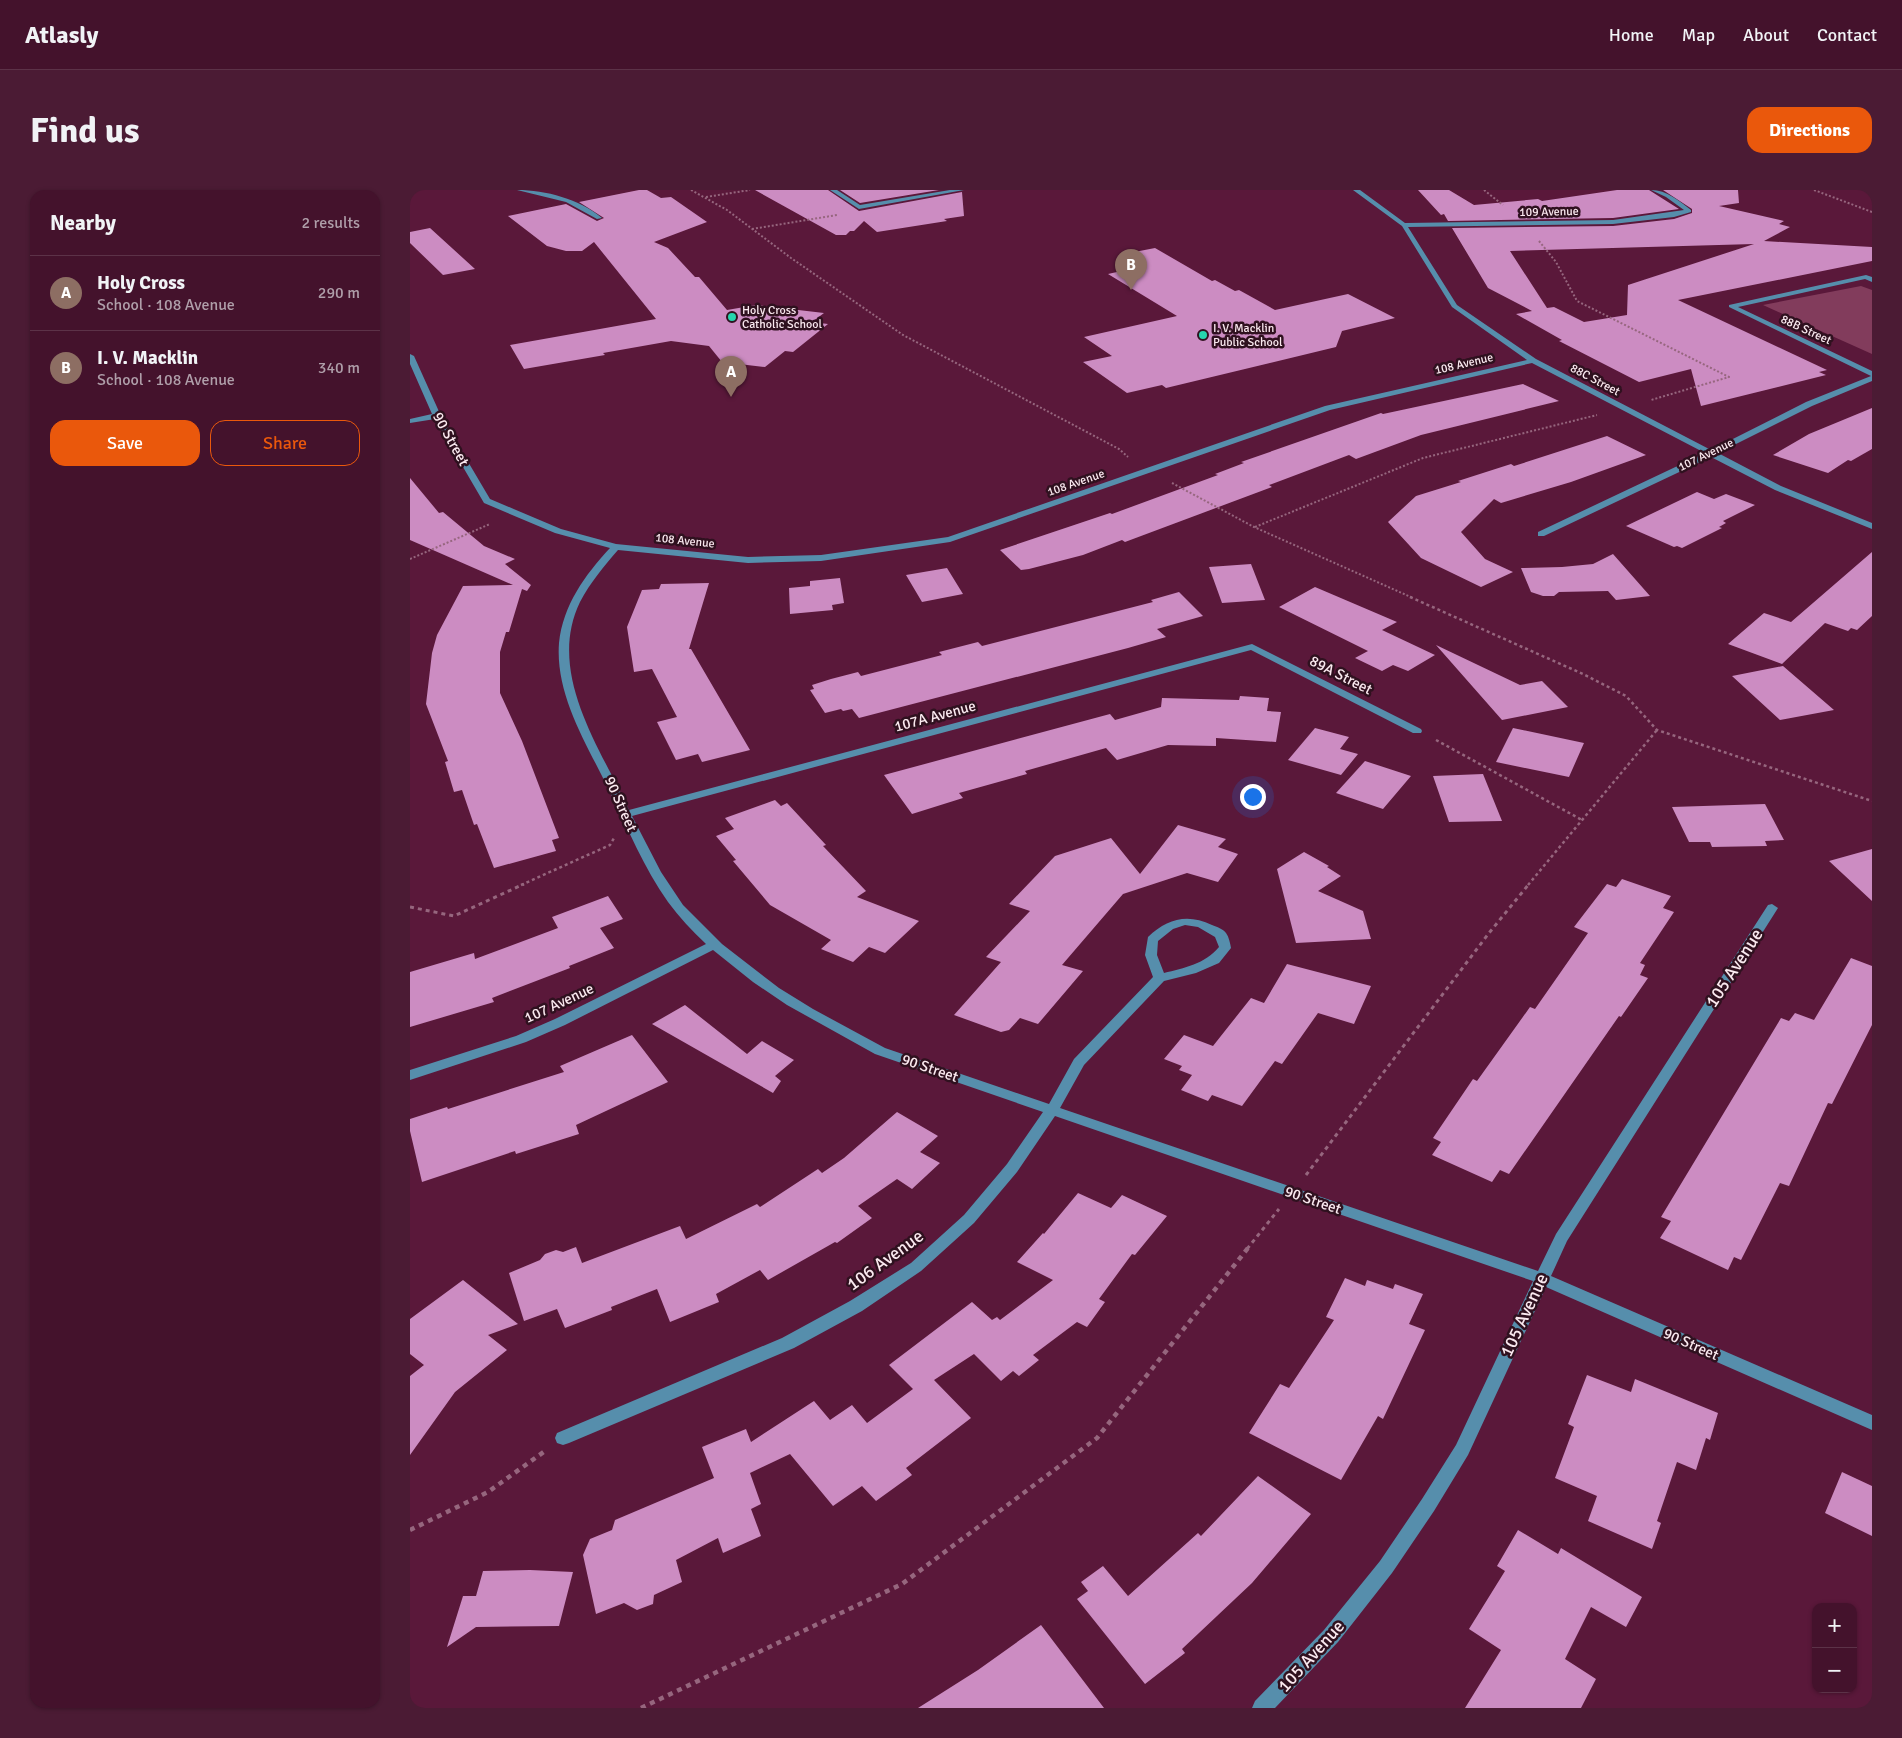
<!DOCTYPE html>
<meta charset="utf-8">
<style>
:root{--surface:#44122c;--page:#4b1b34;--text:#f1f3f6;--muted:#af9ea9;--line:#5c3248;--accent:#ea580c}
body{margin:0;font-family:Signika,sans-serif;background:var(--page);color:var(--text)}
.controls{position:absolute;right:15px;bottom:15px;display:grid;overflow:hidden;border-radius:10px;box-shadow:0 1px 4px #0004}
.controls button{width:45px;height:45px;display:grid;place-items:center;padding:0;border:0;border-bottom:1px solid var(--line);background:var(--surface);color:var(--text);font:25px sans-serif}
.you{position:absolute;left:842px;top:606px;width:18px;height:18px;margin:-12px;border:4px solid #fff;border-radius:50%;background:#1a73e8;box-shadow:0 0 0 8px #1a73e833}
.badge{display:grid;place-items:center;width:32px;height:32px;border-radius:50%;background:var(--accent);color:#fff;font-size:16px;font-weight:700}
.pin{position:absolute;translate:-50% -41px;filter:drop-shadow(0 1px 2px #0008)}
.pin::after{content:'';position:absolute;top:26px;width:18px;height:15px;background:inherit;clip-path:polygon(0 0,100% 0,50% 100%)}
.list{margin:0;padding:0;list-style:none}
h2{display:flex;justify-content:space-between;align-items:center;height:65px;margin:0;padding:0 20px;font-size:21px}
h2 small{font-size:16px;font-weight:400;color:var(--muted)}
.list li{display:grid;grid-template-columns:32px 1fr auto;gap:15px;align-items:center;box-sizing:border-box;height:75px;padding:0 20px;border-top:1px solid var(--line)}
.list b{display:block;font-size:19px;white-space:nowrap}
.list p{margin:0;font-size:16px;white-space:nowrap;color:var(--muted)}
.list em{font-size:16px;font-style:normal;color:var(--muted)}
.actions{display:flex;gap:10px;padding:15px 20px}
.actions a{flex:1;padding:11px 0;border:1px solid var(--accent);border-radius:15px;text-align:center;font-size:18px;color:var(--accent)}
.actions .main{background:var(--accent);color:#fff}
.map{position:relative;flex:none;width:1462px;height:1518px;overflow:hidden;border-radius:15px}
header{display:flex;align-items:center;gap:30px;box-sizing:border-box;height:70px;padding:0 25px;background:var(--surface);border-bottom:1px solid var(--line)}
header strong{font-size:24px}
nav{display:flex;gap:28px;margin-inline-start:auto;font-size:18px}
.intro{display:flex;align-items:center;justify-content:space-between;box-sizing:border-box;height:120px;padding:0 30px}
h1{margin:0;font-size:35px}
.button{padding:12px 22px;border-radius:15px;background:var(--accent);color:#fff;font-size:18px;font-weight:700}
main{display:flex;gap:30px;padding:0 30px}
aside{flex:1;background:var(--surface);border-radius:15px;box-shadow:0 1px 4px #0004}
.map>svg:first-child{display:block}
</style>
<header>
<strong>Atlasly</strong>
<nav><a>Home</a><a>Map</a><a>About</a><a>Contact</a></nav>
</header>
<div class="intro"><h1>Find us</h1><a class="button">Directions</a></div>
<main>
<aside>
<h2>Nearby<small>2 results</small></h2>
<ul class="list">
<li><span class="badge" style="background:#8d6e63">A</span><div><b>Holy Cross</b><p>School · 108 Avenue</p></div><em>290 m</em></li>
<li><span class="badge" style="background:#8d6e63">B</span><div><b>I. V. Macklin</b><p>School · 108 Avenue</p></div><em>340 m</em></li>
</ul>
<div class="actions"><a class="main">Save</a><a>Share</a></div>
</aside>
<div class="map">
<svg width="1462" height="1518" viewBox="0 0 1462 1518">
<rect width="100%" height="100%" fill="#5a183a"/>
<!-- green -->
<path fill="#823c5c" d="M1451 96 1462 100V164L1353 115Z"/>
<!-- building -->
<path fill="#cc8cc2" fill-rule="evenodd" d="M229 0H237L251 8 261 7 297 32 244 52 258 58 285 87H289L317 120 346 115 414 123 402 132 418 134 383 162 375 161 355 177 312 172 299 156 261 151 193 163 195 165 114 179 100 155 246 129 184 52 172 61H156L137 56 98 26 156 14 187 31 194 28 169 12Z
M345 0H418L449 21 552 2 554 26 534 29 537 31 467 42 454 31 444 41H440L436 45H426Z
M430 0H529L450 13Z
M1008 0H1039L1064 15 1128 9 1132 11 1207 0H1239L1269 19 1203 28 1038 31 1034 24 1031 25Z
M1253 0H1328L1329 13 1309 16 1374 31 1369 34 1380 37 1354 51 1462 57V71L1268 110 1417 180 1409 182 1416 185 1291 216 1281 179 1229 192 1149 151 1152 150 1106 124 1122 121 1078 98 1042 38 1203 36 1264 29 1282 23V19ZM1344 54 1218 95 1217 125 1174 132 1144 117 1137 118 1100 61Z
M20 38 65 79 33 85 0 53V42Z
M745 58 802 91 805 90 825 101 829 100 865 120 938 104 985 128 932 141 926 157 756 198 752 195 717 203 673 172 702 166 674 147 767 126 698 84 729 77 709 65Z
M1113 194 1149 211 1011 245 946 269 939 265 859 295 862 297 715 352 712 350 673 365 619 379 611 380 590 360 700 323 702 324 808 285 805 284 834 273 831 272 971 223 973 224Z
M1462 218V259L1441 271 1438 270 1418 283 1363 265 1399 244Z
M1197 246 1236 265 1161 292 1091 313 1084 309 1051 342 1075 369 1103 382 1071 397 1011 368 978 332 1006 306 1051 292 1048 291 1101 274 1104 276Z
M0 288 29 323 33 322 74 356 105 369 95 374 121 395 117 401 112 399 99 442H96L90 462V503L112 551 149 648 142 650 146 661 84 678 67 634 64 635 52 600 44 602 35 572 38 571 16 514 22 463 27 445 53 396 103 395 0 350Z
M1287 302 1304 309 1316 304 1345 315 1313 331 1316 333 1309 337 1312 338 1272 358 1267 356 1264 357 1216 336Z
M1462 362V426L1447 440 1441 438 1438 441 1415 433 1372 474 1318 454 1354 423 1381 432Z
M1203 364 1240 406 1206 410 1198 401 1149 402 1144 406H1133L1121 402 1111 378 1152 377 1183 374Z
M841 374 855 410 812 413 799 377Z
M537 378 553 404 512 412 496 385Z
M430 388 434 413 422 415 423 420 380 424 379 398 400 396V391Z
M299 393 279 459H281L340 560 292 572 288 564 266 570 247 532 267 527 242 479 224 482 217 437 232 400 249 399 251 394Z
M905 397 987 432 972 440 1025 465 998 481 983 475 972 481 945 468 958 461 869 417Z
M769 402 793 426 747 439 756 447 718 458 449 528 442 519 433 521 431 519 415 523 400 500 404 499 402 495 421 489 448 482 451 486 532 465 529 462 568 452 572 456 743 412 741 410Z
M1026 455 1110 495 1132 491 1158 517 1092 530Z
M1373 476 1424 520 1370 530 1322 486Z
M830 506 859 508 857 521 871 522 866 552 806 548V556L758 555 707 570 696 558 615 581 617 584 549 603 553 608 502 624 474 585 700 524 705 530 751 517 752 508 829 510Z
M905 538 939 547 930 559 948 564 931 585 878 570Z
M1103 538 1174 553 1159 587 1086 572Z
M955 571 1001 586 973 619 926 603Z
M1073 584 1092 631 1039 632 1023 586Z
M365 610 371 616 377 613 416 655 413 656 456 701 447 707 509 731 475 763 459 757 443 772 411 759 421 750 360 715 323 671 326 670 306 646 324 639 315 628Z
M1355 614 1374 650 1355 651 1357 656 1302 657 1300 652H1279L1262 617Z
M768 635 816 649 808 657 828 664 808 692 777 683 713 704 652 775 673 781 628 834 610 828 599 840 591 842 544 825 591 772 576 767 620 721 599 714 645 666 701 648 730 684Z
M1462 659V711L1419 671Z
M894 662 919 676 917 677 931 686 908 701 953 721 961 749 886 753 867 679Z
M1212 689 1261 706 1253 718 1264 722 1230 773 1235 775 1230 785 1238 788 1211 827 1209 826 1099 984 1090 980 1082 992 1022 965 1031 952 1023 948 1063 889 1067 891 1120 817 1125 819 1178 743 1164 737 1197 694 1206 697Z
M198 706 213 729 190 738 204 758 159 776 160 778 82 808 84 812 0 837V782L64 763 65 769 148 738 142 727Z
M1441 768 1462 776V835L1422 914 1418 913 1379 996 1370 993 1331 1070 1324 1067 1318 1080 1250 1048 1261 1031 1251 1027 1371 828 1379 831 1385 823 1404 830Z
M877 774 961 796 944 834 908 823 872 874 865 871 832 916 802 905 798 911 771 900 782 885 769 880 772 876 754 869 774 845 803 856 841 808 854 813Z
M275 815 337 864 352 851 384 870 365 886 371 891 363 903 242 834Z
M222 845 258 892 166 935 169 944 106 964 105 961 12 992 0 941V929L37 917 38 919 154 882 150 876Z
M487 922 528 946 510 962 530 973 502 999 487 989 448 1016 462 1028 427 1053 425 1052 358 1090 350 1080 306 1104 309 1112 260 1132 247 1099 201 1117 202 1120 155 1138 147 1119 114 1131 99 1083 130 1070 135 1064 146 1060 153 1062 166 1057 172 1073 270 1036 276 1049 347 1014 350 1017 408 979 412 983 434 968Z
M668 1003 701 1018 712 1005 757 1026 725 1065 722 1064 689 1109 695 1112 677 1137 667 1132 623 1165 629 1170 609 1186 603 1181 591 1191 564 1164 524 1190 561 1228 496 1278 502 1285 466 1311 452 1296 423 1316 380 1264 340 1283 351 1314 341 1319 351 1346 313 1363 308 1348 266 1370 272 1392 244 1405 243 1414 227 1420 214 1413 186 1424 173 1365 180 1349 202 1340 205 1330 304 1288 292 1257 336 1239 341 1252 404 1211 420 1230 442 1215 457 1233 503 1199 479 1175 562 1112 582 1130 587 1127 590 1130 643 1090 607 1072 633 1043 634 1044Z
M935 1088 955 1096 957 1090 983 1099 985 1094 1013 1104 999 1134 1015 1140 973 1229 968 1226 931 1290 839 1243 870 1194 879 1198 924 1130 916 1127Z
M53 1090 108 1134 78 1145 97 1160 45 1202 0 1265V1186L14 1175 0 1164V1129Z
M1177 1185 1221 1202 1225 1189 1308 1223 1300 1250 1296 1248 1286 1280 1267 1272 1247 1331 1251 1333 1242 1359 1178 1331 1187 1306 1145 1288 1164 1237 1158 1234Z
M1432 1282 1462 1296V1346L1415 1323Z
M848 1286 901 1324 842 1393 772 1459 775 1463 735 1494 667 1409 678 1401 671 1392 693 1376 718 1406 788 1343 791 1346Z
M1108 1340 1148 1364 1151 1358 1232 1407 1216 1437 1181 1417 1155 1469 1186 1489 1171 1518H1055L1091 1460 1059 1439 1095 1381 1087 1376Z
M120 1380 163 1382 149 1436 66 1437 37 1457 53 1406H66L73 1381Z
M631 1435 694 1518H508L568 1480Z"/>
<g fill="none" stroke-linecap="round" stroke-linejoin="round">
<!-- path-far3 -->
<path stroke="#96667e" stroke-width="2" stroke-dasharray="2 2" stroke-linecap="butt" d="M281 0 317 20 381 68 493 145 709 259 718 267
M1074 0 1093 15
M1404 0 1462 22
M296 7 340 0
M342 39 427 25
M1129 51 1146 72 1167 111 1319 187 1241 210
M762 293 844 337 1003 408
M845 337 1013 268 1187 225
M0 369 80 334"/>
<!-- path-far2 -->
<path stroke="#96667e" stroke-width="2.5" stroke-dasharray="3 3" stroke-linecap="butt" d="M1000 407 1173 484 1216 506 1247 540 1462 611
M1026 550 1172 630
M111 695 200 655 204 648
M1118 695 1247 540"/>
<!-- path-far1 -->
<path stroke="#96667e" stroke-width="3" stroke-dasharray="4 4" stroke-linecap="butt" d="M0 717 44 726 114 694
M896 985 1079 743 1119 694
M837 1059 869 1019"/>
<!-- path -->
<path stroke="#96667e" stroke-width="4.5" stroke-dasharray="5 5" stroke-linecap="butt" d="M0 1340 78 1302 135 1261
M231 1518 492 1394 687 1248 838 1058"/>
<!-- minor -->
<path fill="#568eac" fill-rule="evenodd" d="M107 0C136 0 169 9 192 28L187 29 156 12Z
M420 0H427L450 15 540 0H554L449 19Z
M943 0H950L995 33 1203 30 1274 20 1256 7 1241 0C1257 0 1269 11 1281 20V22L1264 27 1203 34 998 37 1047 115 1126 169 1301 260 1396 212 1461 186 1319 117V115L1456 85 1462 87V92L1455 89 1328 117 1462 181V191L1402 216 1308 263 1371 296 1462 333V339L1365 300 1301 267 1134 346H1128V342L1295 263 1122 173 920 220 540 352 411 371 338 373 208 360C194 376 180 393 170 412 136 483 190 557 219 620L842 454 1011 539 1012 541 1011 543H1003L841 460 222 626 251 682 273 715 312 754 369 798 403 819 475 858 639 914 664 869 743 787 735 765 738 747C757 729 777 723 802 735 807 737 813 739 816 743 819 747 820 753 821 758L809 773 786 783 754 791 674 875 650 918 1128 1081 1146 1044 1358 715 1362 714 1368 718 1157 1051 1141 1086 1462 1225V1240L1136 1097 1058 1265 1024 1321 982 1383 928 1452 865 1518H842L845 1511 914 1440 970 1371 1012 1309 1046 1255 1123 1091 645 926 607 982 564 1033 511 1081 452 1121 384 1158 159 1253 153 1255 147 1253 145 1248 147 1243 372 1148 440 1111 501 1073 554 1025 597 974 633 922 465 864 377 815 343 792 303 760 155 835 116 852 0 890V880L106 846 145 829 296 754C282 741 269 727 258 712 234 678 218 639 200 602 178 556 145 506 149 453 153 415 175 385 200 358L145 343 74 313 25 229 0 233V229L22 224 0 174V164L4 166 31 226 80 309 151 339 206 354 338 367 411 365 538 347 915 216 1117 170 1042 117 992 36ZM775 735 788 737 805 747 809 757C795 774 774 778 754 783L747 765 748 751 763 739Z"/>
</g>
<!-- markers -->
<g fill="#25d5ae" stroke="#2f111f" stroke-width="2">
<circle cx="322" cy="127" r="5"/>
<circle cx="793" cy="145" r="5"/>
</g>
<g text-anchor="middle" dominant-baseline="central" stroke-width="5" stroke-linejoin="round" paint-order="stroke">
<!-- far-street labels -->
<g font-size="12" fill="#fae9ef" stroke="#2f111f">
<text transform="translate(1139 22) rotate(-1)">109 Avenue</text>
<text transform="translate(1396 140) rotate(25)">88B Street</text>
<text transform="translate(1054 174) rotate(-13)">108 Avenue</text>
<text transform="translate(1185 190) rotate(28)">88C Street</text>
<text transform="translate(1296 265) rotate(-26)">107 Avenue</text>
<text transform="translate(666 293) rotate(-19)">108 Avenue</text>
<text transform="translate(275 351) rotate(6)">108 Avenue</text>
</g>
<!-- far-poi labels -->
<g font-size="12" fill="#fae9ef" stroke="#2f111f" text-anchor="start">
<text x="332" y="120">Holy Cross<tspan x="332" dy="14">Catholic School</tspan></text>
<text x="803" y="138">I. V. Macklin<tspan x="803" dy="14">Public School</tspan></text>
</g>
<!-- street labels -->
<g font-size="15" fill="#fae9ef" stroke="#2f111f">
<text transform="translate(41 249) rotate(61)">90 Street</text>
<text transform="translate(931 485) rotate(27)">89A Street</text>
<text transform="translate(525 526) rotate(-15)">107A Avenue</text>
<text transform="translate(211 614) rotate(66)">90 Street</text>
<text transform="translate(149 813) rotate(-25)">107 Avenue</text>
<text transform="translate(520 878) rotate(19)">90 Street</text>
<text transform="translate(903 1010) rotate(19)">90 Street</text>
<text transform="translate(1281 1154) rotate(24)">90 Street</text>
</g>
<!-- near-street labels -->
<g font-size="18" fill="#fae9ef" stroke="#2f111f">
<text transform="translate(1324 778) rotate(-57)">105 Avenue</text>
<text transform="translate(475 1070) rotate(-36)">106 Avenue</text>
<text transform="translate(1114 1125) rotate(-65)">105 Avenue</text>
<text transform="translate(901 1466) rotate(-48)">105 Avenue</text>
</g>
</g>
</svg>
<div class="controls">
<button>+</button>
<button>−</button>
</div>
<div class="you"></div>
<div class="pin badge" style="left:321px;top:207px;background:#8d6e63">A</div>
<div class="pin badge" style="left:721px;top:100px;background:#8d6e63">B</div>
</div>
</main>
